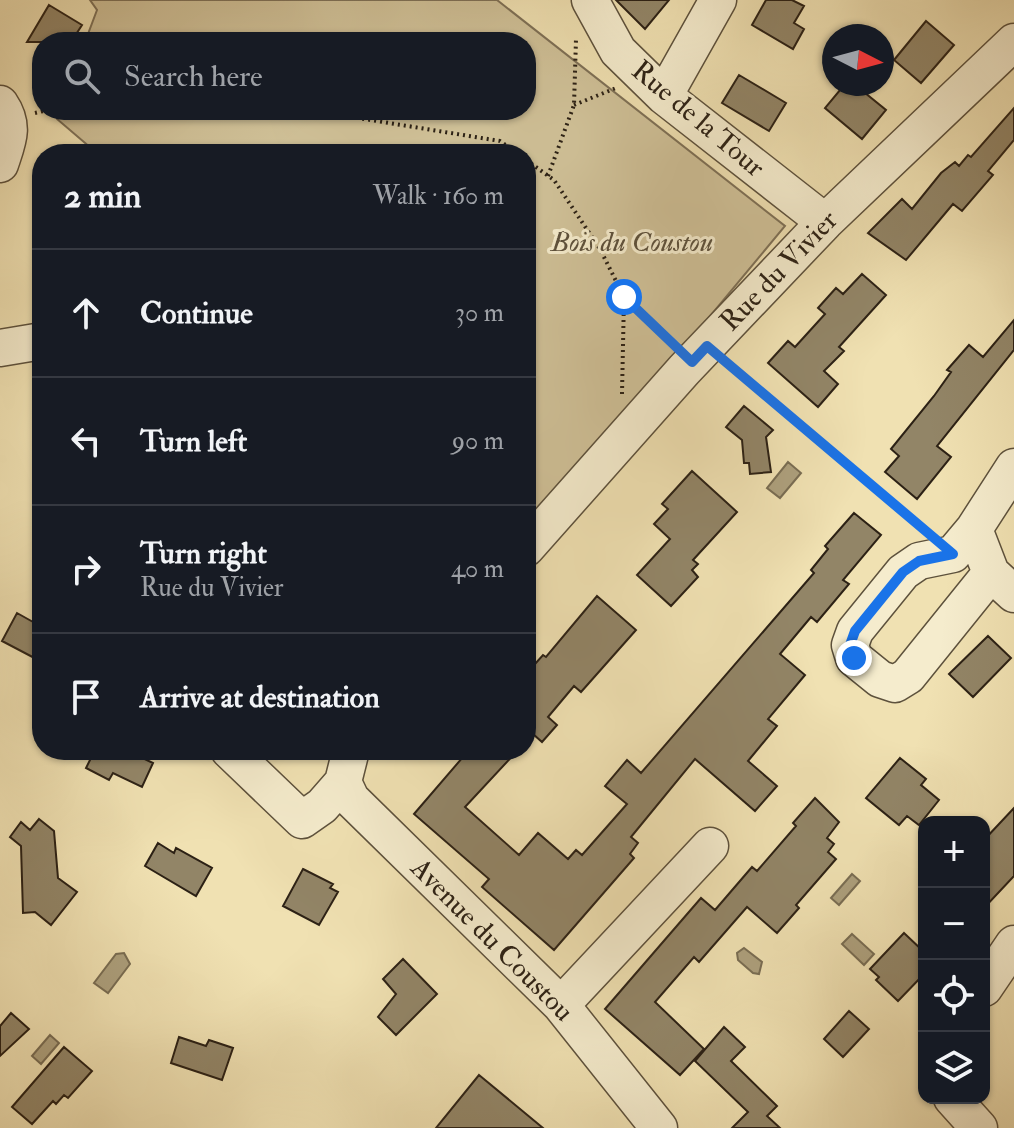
<!DOCTYPE html>
<meta charset="utf-8">
<style>
:root{--surface:#171b24;--page:#20242c;--text:#f1f3f6;--muted:#9ea1a6;--line:#363941}
body{margin:0;font-family:"IM FELL Double Pica",serif;background:var(--page);color:var(--text)}
.controls{position:absolute;right:24px;bottom:24px;display:grid;overflow:hidden;border-radius:16px;box-shadow:0 2px 6px #0004}
.controls button{width:72px;height:72px;display:grid;place-items:center;padding:0;border:0;border-bottom:2px solid var(--line);background:var(--surface);color:var(--text);font:40px sans-serif}
.compass{position:absolute;left:822px;top:24px;width:72px;height:72px;border-radius:50%;background:var(--surface);box-shadow:0 2px 6px #0004;rotate:96deg}
.stop{position:absolute;width:24px;height:24px;margin:-18px;border:6px solid #1a73e8;border-radius:50%;background:#fff}
.stop.end{background:#1a73e8;border-color:#fff;box-shadow:0 2px 8px #0008}
.list{margin:0;padding:0;list-style:none}
h2{display:flex;justify-content:space-between;align-items:center;height:104px;margin:0;padding:0 32px;font-size:34px}
h2 small{font-size:26px;font-weight:400;color:var(--muted)}
.list li{display:grid;grid-template-columns:52px 1fr auto;gap:24px;align-items:center;box-sizing:border-box;height:128px;padding:0 32px;border-top:2px solid var(--line)}
.list b{display:block;font-size:30px;white-space:nowrap}
.list p{margin:0;font-size:26px;white-space:nowrap;color:var(--muted)}
.list em{font-size:26px;font-style:normal;color:var(--muted)}
.icon{flex:none;width:44px;height:44px;fill:none;stroke:currentColor;stroke-width:2;stroke-linecap:round;stroke-linejoin:round}
.map{position:relative;flex:none;width:1014px;height:1128px;overflow:hidden}
.search{position:absolute;background:var(--surface);box-shadow:0 2px 6px #0004;left:32px;top:32px;width:504px;height:88px;display:flex;align-items:center;gap:20px;box-sizing:border-box;padding:0 28px;border-radius:32px;color:var(--muted);font-size:30px}
.panel{position:absolute;background:var(--surface);box-shadow:0 2px 6px #0004;left:32px;top:144px;width:504px;height:616px;border-radius:32px}
.map>svg:first-child{display:block}
</style>
<div class="map">
<svg width="1014" height="1128" viewBox="0 0 1014 1128">
<rect width="100%" height="100%" fill="#f0e1b2"/>
<filter id="stains"><feTurbulence type="fractalNoise" baseFrequency=".0025" numOctaves="4"/><feColorMatrix values="0 0 0 0 .2 0 0 0 0 .09 0 0 0 0 .02 0 0 0 .5 -.17"/></filter>
<radialGradient id="worn" r=".72"><stop offset=".6" stop-color="#630" stop-opacity="0"/><stop offset="1" stop-color="#630" stop-opacity=".3"/></radialGradient>
<!-- green -->
<path fill="#cfc097" stroke="#7e7056" stroke-width="2" d="M90 0H497L785 226 533 529 526 523V154H98L57 119 60 110H526V42H85L97 10Z"/>
<!-- water -->
<path fill="#ada07d" stroke="#796d53" stroke-width="2" d="M788 462 801 473 780 498 767 488Z
M852 874 860 881 839 905 831 898Z
M852 934 874 954 864 965 842 944Z
M744 948 762 962 759 974 753 973 738 960 737 953Z
M124 953 130 964 108 993 94 983 116 954Z
M50 1035 59 1043 41 1064 32 1056Z"/>
<!-- building -->
<path fill="#928567" stroke="#2c2115" stroke-width="2" d="M616 0H669L645 29Z
M766 0H792L804 6 794 23 804 29 793 49 752 25Z
M49 5 82 25 71 42H27Z
M926 21 954 45 921 83 894 60Z
M739 75 786 103 769 131 722 103Z
M845 84H854L886 110 862 139 825 108Z
M1014 108V140L988 171 993 175 962 211 953 204 906 260 868 233 902 199 912 209 941 173 955 162 959 166 968 155 971 157Z
M862 274 886 295 839 347 844 351 824 371 838 384 818 407 768 363 788 341 795 347 825 314 818 308 836 288 843 294Z
M1014 320V350L937 446 951 457 917 499 885 472 899 456 891 449 934 396 951 372 947 370 969 345 983 357Z
M744 406 773 430 766 437 771 472 750 474 749 463H744L742 440 726 427Z
M692 471 737 512 693 560 698 564 692 570 698 577 671 606 637 575 670 539 654 524 668 509 662 504Z
M854 513 881 535 843 580 849 584 817 622 811 617 780 654 805 675 768 719 777 726 748 761 777 786 755 811 695 759 631 837 638 843 630 854 634 858 554 950 482 887 489 879 414 814 469 750H518L465 807 519 855 538 833 568 859 576 850 582 855 627 804 605 786 627 760 641 773 814 573 811 570 828 549 825 546Z
M597 596 636 630 581 692 574 686 548 717 557 725 542 742 533 734 526 743V674L543 655 546 657Z
M17 613 42 627V662L2 641Z
M988 636 1011 658 973 697 949 674Z
M95 750H126L153 763 142 787 113 773 109 780 86 768Z
M900 758 926 779 921 785 939 800 919 825 907 816 899 825 866 798Z
M815 798 839 822 827 838 834 844 828 852 836 859 796 905 799 908 777 933 747 907 699 962 694 957 655 1002 704 1049 680 1075 605 1009 701 898 715 910 752 867 757 871 796 826 793 823Z
M1014 808V876L984 908V840Z
M39 819 54 831 58 878 77 892 51 925 35 912 23 913 21 846 10 837 21 822 30 830Z
M158 843 174 853 176 848 212 868 196 896 145 866Z
M303 869 333 884 330 888 338 892 319 925 283 906Z
M904 933 924 952V974L898 1001 876 980 879 977 870 969Z
M403 959 437 994 396 1035 378 1017 396 994 383 979Z
M849 1011 869 1029 843 1057 824 1039Z
M11 1013 29 1029 0 1056V1026Z
M724 1027 745 1047 731 1061 777 1106 767 1116 780 1128H732L748 1112 695 1061Z
M179 1037 206 1046 209 1040 233 1048 222 1080 171 1063Z
M64 1047 92 1071 68 1098 64 1095 56 1104 53 1101 32 1124 12 1107Z
M479 1075 543 1128H436Z"/>
<g fill="none" stroke-linecap="round" stroke-linejoin="round">
<!-- minor casing -->
<g stroke="#5d513c" stroke-width="39">
<path id="minor" d="M590 0 618 51 664 96 825 222
M664 96 718 0
M0 104C15 126 8 140 0 164
M0 348 42 341
M1014 467 974 529 991 573 1014 594
M974 529 953 554 919 561 903 572 855 631 850 645 854 658 880 679 895 684 908 676 991 573
M526 548 684 370 825 222 1014 42
M229 750 302 820 322 806 343 782
M351 750 343 782 351 799 561 1005 659 1128
M984 988 1014 944
M561 1005 710 846
M952 1098 979 1128"/>
</g>
<!-- path -->
<path stroke="#2c2115" stroke-width="4" stroke-dasharray="2 4" stroke-linecap="butt" d="M574 105 616 88
M309 110 500 141 518 154
M35 113 48 110
M526 160 554 180 600 249 624 297 670 341
M548 176 574 105 576 39
M730 366 925 530
M622 394 624 297"/>
<!-- minor -->
<use href="#minor" stroke="#f5eccd" stroke-width="36"/>
</g>
<g fill="none" stroke-linecap="round" stroke-linejoin="round">
<!-- route -->
<path stroke="#1a73e8" stroke-width="10" d="M624 297 692 362 707 346 953 554 919 561 903 572 855 631 850 645 854 658"/>
</g>
<g text-anchor="middle" dominant-baseline="central" stroke-width="6" stroke-linejoin="round" paint-order="stroke">
<!-- street labels -->
<g font-size="28" fill="#2c2115" stroke="#f5eccd">
<text transform="translate(698 119) rotate(40)">Rue de la Tour</text>
<text transform="translate(779 271) rotate(-46)">Rue du Vivier</text>
<text transform="translate(492 940) rotate(45)">Avenue du Coustou</text>
</g>
<!-- park labels -->
<g font-size="28" font-style="italic" fill="#5d513c" stroke="#f5eccd">
<text x="632" y="242">Bois du Coustou</text>
</g>
</g>
<rect width="100%" height="100%" filter="url(#stains)"/>
<rect width="100%" height="100%" fill="url(#worn)"/>
</svg>
<div class="controls">
<button>+</button>
<button>−</button>
<button><svg class="icon" aria-label="locate" viewBox="0 0 24 24"><circle cx="12" cy="12" r="6"/><path d="M12 2v4M12 18v4M2 12h4M18 12h4"/></svg></button>
<button><svg class="icon" aria-label="layers" viewBox="0 0 24 24"><path d="M12 4l9 5-9 5-9-5zM3 14l9 5 9-5"/></svg></button>
</div>
<svg class="compass" viewBox="-18 -18 36 36"><path d="M0-13l5 13h-10z" fill="#e53935"/><path d="M0 13l5-13h-10z" fill="#9ea1a6"/></svg>
<div class="stop" style="left:624px;top:297px"></div>
<div class="stop end" style="left:854px;top:658px"></div>
<div class="search"><svg class="icon" aria-label="search" viewBox="0 0 24 24"><circle cx="10" cy="10" r="6"/><path d="M15 15l6 6"/></svg>Search here</div>
<section class="panel">
<h2>2 min<small>Walk · 160 m</small></h2>
<ul class="list">
<li><svg class="icon" aria-label="ahead" viewBox="0 0 24 24"><path d="M12 20V5M6 11l6-6 6 6"/></svg><div><b>Continue</b></div><em>30 m</em></li>
<li><svg class="icon" aria-label="left" viewBox="0 0 24 24"><path d="M17 20v-9H6M10 6l-5 5 5 5"/></svg><div><b>Turn left</b></div><em>90 m</em></li>
<li><svg class="icon" aria-label="right" viewBox="0 0 24 24"><path d="M7 20v-9h11M14 6l5 5-5 5"/></svg><div><b>Turn right</b><p>Rue du Vivier</p></div><em>40 m</em></li>
<li><svg class="icon" aria-label="arrive" viewBox="0 0 24 24"><path d="M6 21V4h12l-3 4 3 4H6"/></svg><div><b>Arrive at destination</b></div></li>
</ul>
</section>
</div>
